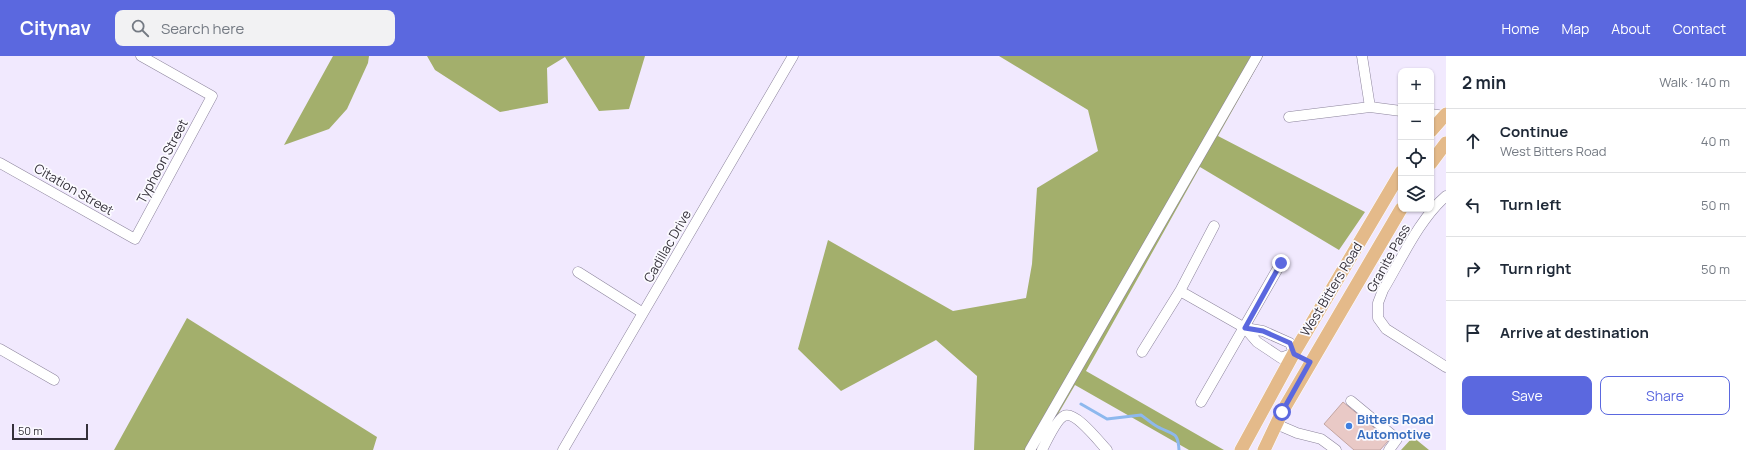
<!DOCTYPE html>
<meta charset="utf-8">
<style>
:root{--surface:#fff;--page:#f2f2f3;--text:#1f2937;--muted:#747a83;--line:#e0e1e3;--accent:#5b68df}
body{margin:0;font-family:Manrope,sans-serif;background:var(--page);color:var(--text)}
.controls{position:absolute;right:12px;top:12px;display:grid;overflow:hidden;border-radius:8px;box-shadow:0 1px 3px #0004}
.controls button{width:36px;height:36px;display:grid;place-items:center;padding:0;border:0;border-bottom:1px solid var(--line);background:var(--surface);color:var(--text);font:20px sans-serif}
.scale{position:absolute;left:12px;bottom:10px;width:76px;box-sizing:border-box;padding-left:4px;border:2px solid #34303a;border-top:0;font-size:11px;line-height:14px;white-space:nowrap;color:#34303a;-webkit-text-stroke:3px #fbfaff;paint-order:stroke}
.stop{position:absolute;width:12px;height:12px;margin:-9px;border:3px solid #5b68df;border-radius:50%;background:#fff}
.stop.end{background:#5b68df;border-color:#fff;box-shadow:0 1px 4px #0008}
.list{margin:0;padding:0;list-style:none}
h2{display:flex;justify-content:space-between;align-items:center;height:52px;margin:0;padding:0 16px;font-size:17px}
h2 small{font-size:13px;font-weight:400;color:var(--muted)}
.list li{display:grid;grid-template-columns:26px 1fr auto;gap:12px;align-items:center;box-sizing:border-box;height:64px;padding:0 16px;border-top:1px solid var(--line)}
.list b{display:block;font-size:15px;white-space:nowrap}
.list p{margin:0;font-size:13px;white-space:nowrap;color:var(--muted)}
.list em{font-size:13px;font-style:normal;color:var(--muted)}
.actions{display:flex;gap:8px;padding:12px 16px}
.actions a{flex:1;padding:9px 0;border:1px solid var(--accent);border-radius:8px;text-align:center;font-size:14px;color:var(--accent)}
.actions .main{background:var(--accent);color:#fff}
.icon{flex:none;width:22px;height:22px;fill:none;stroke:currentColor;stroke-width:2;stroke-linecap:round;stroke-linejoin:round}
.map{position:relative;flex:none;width:1446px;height:394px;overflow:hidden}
header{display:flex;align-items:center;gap:24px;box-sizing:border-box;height:56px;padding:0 20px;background:var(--accent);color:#fff}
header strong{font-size:19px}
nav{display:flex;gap:22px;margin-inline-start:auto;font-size:14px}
.search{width:280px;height:36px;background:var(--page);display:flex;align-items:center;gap:10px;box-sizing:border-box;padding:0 14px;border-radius:8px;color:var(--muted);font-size:15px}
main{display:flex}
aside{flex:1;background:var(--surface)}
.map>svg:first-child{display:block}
</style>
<header>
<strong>Citynav</strong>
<div class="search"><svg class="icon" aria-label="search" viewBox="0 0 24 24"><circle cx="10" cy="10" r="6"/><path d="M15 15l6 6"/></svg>Search here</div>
<nav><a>Home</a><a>Map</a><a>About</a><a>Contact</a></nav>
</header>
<main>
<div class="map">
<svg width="1446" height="394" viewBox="0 0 1446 394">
<rect width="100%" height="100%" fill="#f1e9fe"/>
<!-- forest -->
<path fill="#a3af6c" d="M333 0H369L368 7 347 53 329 73 284 89Z
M427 0H645L629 53 599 55 565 1 547 12 548 47 500 56 435 14Z
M999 0H1263L1218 80 1365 156 1339 194 1200 111 1086 315 1224 394H1189L1075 329 1037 394H974L977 320 936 284 841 335 798 293 828 184 953 255 1026 242 1032 208 1037 132 1098 95 1088 54Z
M187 262 377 381 373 394H114Z
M1413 381 1429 394H1401Z"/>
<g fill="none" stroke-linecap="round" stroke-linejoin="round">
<!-- stream -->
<path stroke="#8db8ee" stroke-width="3" d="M1081 348 1107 363 1141 359C1147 363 1153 369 1160 372 1174 379 1178 376 1179 394"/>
</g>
<!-- building -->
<path fill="#e9c9c6" stroke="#c3a5a2" d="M1343 346 1389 384 1380 394H1354L1324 368Z"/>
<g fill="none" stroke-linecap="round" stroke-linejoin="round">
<!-- minor casing -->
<g stroke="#8c849c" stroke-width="11">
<path id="minor" d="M1362 0 1370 51
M1431 58 1444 60 1446 61
M1289 61 1370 51 1401 55
M0 107 135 183 212 40 141 0
M1446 140C1420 162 1401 204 1383 234L1378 247V262L1386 273 1446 311
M578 216 643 257
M1180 235 1245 272 1263 275 1290 287 1294 297 1281 302 1257 286 1245 272
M0 293 54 324
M1142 296 1180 235 1214 170
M1351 345 1397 383 1389 394
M1201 346 1281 207
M1276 368 1297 377 1321 383 1336 394
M563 394 793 0
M1030 394 1257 0
M1042 394C1046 386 1057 363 1064 360 1075 354 1100 387 1107 394"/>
</g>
<!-- major casing -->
<g stroke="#fff" stroke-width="14">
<path id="major" d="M1431 75 1446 58
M1431 107 1446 87
M1241 394 1294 297 1401 116
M1264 394 1282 356 1401 153"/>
</g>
<!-- minor -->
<use href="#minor" stroke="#fff" stroke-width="10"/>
<!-- major -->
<use href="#major" stroke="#e4ba8a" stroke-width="13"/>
</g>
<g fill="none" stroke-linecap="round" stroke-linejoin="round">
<!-- route -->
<path stroke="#5b68df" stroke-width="5" d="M1281 207 1245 272 1263 275 1290 287 1294 298 1310 306 1282 356"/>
</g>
<!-- markers -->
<circle fill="#3f7fe0" stroke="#fbfaff" stroke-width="1.5" cx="1349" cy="370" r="4"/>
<g text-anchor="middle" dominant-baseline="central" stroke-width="3.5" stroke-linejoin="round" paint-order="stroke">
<!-- street labels -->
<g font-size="13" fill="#34303a" stroke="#fbfaff">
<text transform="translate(162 105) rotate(-62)">Typhoon Street</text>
<text transform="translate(74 133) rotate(30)">Citation Street</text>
<text transform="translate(667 190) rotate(-60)">Cadillac Drive</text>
<text transform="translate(1388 202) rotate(-61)">Granite Pass</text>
<text transform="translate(1331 233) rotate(-59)">West Bitters Road</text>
</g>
<!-- shop labels -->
<g font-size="13" font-weight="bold" fill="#366cbe" stroke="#fbfaff" text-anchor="start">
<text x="1357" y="363">Bitters Road<tspan x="1357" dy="15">Automotive</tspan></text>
</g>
</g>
</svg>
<div class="controls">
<button>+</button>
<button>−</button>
<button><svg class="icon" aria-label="locate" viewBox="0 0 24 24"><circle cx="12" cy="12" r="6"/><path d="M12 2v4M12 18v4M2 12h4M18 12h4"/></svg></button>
<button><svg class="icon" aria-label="layers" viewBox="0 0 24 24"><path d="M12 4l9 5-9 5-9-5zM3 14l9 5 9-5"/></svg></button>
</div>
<div class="scale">50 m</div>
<div class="stop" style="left:1282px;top:356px"></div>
<div class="stop end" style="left:1281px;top:207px"></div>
</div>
<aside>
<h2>2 min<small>Walk · 140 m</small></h2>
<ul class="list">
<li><svg class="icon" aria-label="ahead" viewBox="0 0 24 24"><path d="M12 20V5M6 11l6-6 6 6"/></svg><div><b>Continue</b><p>West Bitters Road</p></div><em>40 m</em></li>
<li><svg class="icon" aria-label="left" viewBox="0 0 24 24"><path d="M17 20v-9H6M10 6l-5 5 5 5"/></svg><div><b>Turn left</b></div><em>50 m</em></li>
<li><svg class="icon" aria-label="right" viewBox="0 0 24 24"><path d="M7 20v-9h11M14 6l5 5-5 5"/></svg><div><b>Turn right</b></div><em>50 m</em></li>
<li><svg class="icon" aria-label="arrive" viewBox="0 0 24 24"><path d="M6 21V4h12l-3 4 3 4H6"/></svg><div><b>Arrive at destination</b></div></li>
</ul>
<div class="actions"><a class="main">Save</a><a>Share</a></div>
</aside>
</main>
